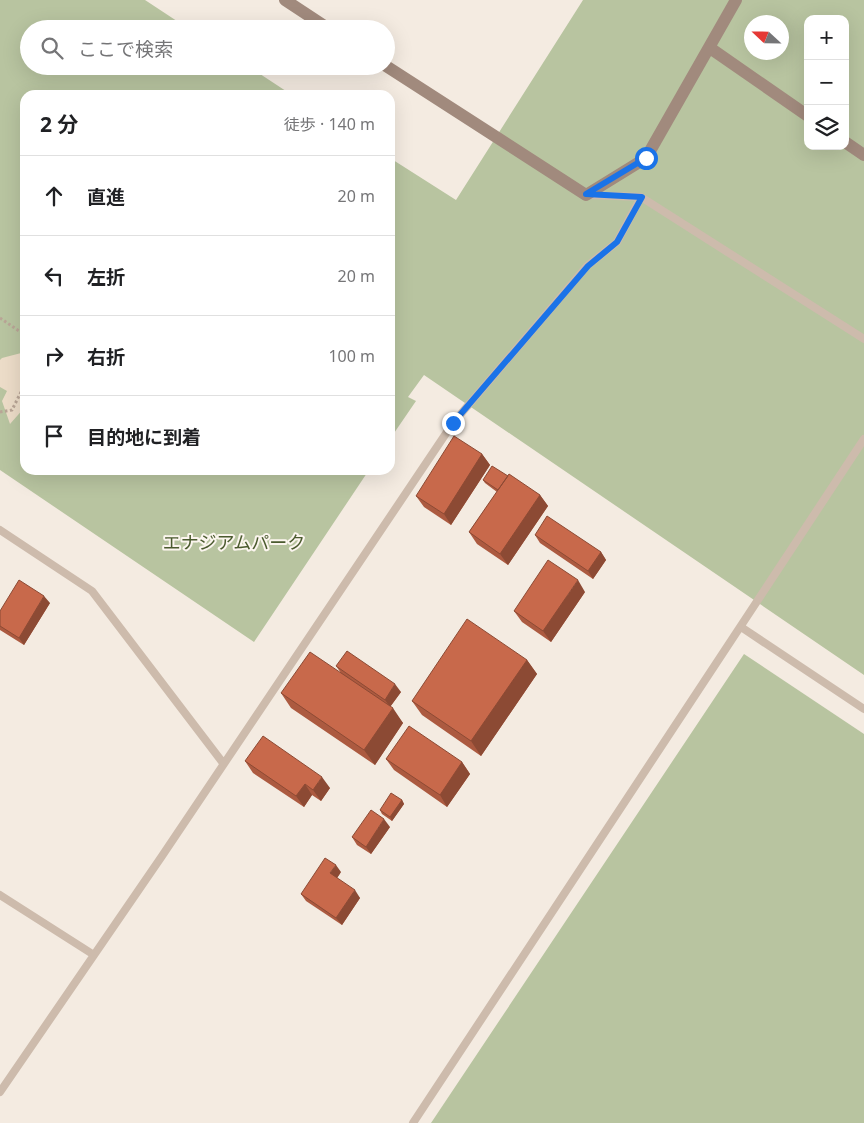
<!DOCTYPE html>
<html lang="ja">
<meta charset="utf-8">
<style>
:root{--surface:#fff;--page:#f2f2f2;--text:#202124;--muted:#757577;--line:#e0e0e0}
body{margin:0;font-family:"Noto Sans","Noto Sans JP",sans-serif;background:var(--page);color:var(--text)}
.controls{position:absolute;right:15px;top:15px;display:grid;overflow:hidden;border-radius:10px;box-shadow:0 5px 20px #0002}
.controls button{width:45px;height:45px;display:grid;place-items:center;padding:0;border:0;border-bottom:1px solid var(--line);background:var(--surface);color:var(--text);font:25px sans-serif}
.compass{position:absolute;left:744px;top:15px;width:45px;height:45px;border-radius:50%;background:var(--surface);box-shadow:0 5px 20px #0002;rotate:292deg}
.stop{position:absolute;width:15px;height:15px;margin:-11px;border:4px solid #1a73e8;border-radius:50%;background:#fff}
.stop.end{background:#1a73e8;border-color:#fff;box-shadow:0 1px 5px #0008}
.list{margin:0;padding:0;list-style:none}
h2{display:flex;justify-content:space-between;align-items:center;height:65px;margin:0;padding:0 20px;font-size:21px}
h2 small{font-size:16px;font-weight:400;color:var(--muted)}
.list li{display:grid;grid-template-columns:32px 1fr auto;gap:15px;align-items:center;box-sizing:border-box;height:80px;padding:0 20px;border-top:1px solid var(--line)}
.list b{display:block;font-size:19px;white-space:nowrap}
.list em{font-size:16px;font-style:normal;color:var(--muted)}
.icon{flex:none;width:28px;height:28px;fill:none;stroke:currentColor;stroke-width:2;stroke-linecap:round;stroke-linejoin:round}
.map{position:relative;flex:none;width:864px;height:1123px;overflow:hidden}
.search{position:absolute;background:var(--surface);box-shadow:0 5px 20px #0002;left:20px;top:20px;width:375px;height:55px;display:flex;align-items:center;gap:12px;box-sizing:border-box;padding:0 18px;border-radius:28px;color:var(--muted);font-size:19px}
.panel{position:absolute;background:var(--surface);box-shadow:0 5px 20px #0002;left:20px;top:90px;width:375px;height:385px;border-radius:15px}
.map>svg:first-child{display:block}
</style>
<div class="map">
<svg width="864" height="1123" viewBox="0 0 864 1123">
<rect width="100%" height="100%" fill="#f4ebe1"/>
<!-- green -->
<path fill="#b8c4a0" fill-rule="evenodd" d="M0 0H145L189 29H29V66H248L292 95H25V470H369L254 642 0 470Z
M583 0H864V675L424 375 408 397 416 401 390 439V158L456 200ZM808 19H845V146H808ZM752 22H782V52H752Z
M744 654 864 734V1123H431Z"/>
<!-- plaza -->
<path fill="#ecdcc8" d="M25 352V407L10 424 2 401 7 391 0 387V360L2 358Z"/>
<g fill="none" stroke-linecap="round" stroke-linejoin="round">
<!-- path -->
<path stroke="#b9a596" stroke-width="3" stroke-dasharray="2.5 2.5" stroke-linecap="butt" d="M0 318 25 335
M0 412 12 410 25 384"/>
<!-- lane -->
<path stroke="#cdbbac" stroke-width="8" d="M588 195 641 197 864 339
M0 530 92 591 223 763
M741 627 864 709
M0 895 94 955
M0 1092 162 856 453 423 587 266 617 242 641 197
M413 1123 864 439"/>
<!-- secondary -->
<path stroke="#a18a7d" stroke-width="12" d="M285 0 329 29
M710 48 808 116
M386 66 586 195 646 158 736 0
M845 142 864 155"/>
</g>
<!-- wall -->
<path fill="#ac5a40" d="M482 454 490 465 451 525 424 507 416 496Z
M508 476 540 495 548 506 508 565 477 544 469 532 497 492 485 483 483 480Z
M535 535 601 552 606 560 593 579 540 543Z
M585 592 551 642 522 622 514 611Z
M50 603 24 645 0 630V611Z
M527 660 537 674 481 756 422 715 412 701Z
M336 666 401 692 390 707 403 723 375 765 291 708 281 693 341 673Z
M386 759 462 762 470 774 447 807 394 770Z
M245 761 330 788 321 801 312 795 304 807 253 773Z
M402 800 404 804 392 821 382 814 380 810Z
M390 827 371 854 357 845 352 837Z
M341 872 337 878 360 898 342 925 306 901 301 894Z"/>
<!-- shaded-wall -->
<path fill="#8c4a34" d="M482 454 490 465 451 525 444 514Z
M540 495 548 506 508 565 500 554Z
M601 552 606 560 593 579 588 571Z
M578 580 585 592 551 642 543 631Z
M44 596 50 603 24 645 19 638Z
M527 660 537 674 481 756 471 741Z
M395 684 401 692 390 707 385 700Z
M393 708 403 723 375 765 364 750Z
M462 762 470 774 447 807 440 795Z
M322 777 330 788 321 801 313 790Z
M305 784 312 795 304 807 296 796Z
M402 800 404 804 392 821 390 817Z
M384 819 390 827 371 854 366 847Z
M336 865 341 872 335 881 330 873Z
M355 890 360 898 342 925 336 918Z"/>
<!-- building -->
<path fill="#c8694b" stroke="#8c4a34" d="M454 436 482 454 444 514 416 496Z
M492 466 508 476 498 490 483 480Z
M509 474 540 495 500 554 469 532Z
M547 516 601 552 588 571 535 535Z
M548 560 578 580 543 631 514 611Z
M19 580 44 596 19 638 0 626V611Z
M467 619 527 660 471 741 412 701Z
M347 651 395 684 385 700 336 666Z
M310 652 393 708 364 750 281 693Z
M409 726 462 762 440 795 386 759Z
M263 736 322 777 313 790 305 784 296 796 245 761Z
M391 793 402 800 390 817 380 810Z
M371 810 384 819 366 847 352 837Z
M325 858 336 865 330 873 355 890 336 918 301 894Z"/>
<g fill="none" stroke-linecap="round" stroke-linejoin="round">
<!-- route -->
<path stroke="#1a73e8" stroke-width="6" d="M453 423 588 266 617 242 642 197 586 194 646 158"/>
</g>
<g text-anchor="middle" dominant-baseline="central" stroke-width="4" stroke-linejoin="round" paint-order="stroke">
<!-- park labels -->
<g font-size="18" fill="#4a5a2e" stroke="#fbf5ee">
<text x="234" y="542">エナジアムパーク</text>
</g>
</g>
</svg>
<div class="controls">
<button>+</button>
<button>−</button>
<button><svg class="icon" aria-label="layers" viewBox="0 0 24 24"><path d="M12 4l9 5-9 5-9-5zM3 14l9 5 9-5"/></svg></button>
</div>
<svg class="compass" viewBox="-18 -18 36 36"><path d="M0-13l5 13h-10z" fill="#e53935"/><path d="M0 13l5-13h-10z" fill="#757577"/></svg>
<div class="stop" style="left:646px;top:158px"></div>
<div class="stop end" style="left:453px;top:423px"></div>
<div class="search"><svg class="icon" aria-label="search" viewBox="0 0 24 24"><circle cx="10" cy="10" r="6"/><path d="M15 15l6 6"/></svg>ここで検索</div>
<section class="panel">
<h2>2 分<small>徒歩 · 140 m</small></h2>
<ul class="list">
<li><svg class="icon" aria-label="ahead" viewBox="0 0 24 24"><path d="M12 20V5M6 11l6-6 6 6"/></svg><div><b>直進</b></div><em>20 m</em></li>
<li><svg class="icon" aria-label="left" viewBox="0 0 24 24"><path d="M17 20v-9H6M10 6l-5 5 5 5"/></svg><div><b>左折</b></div><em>20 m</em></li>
<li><svg class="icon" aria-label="right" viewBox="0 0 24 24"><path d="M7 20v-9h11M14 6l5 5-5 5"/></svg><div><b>右折</b></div><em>100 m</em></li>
<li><svg class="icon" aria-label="arrive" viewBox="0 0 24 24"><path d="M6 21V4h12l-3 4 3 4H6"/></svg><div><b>目的地に到着</b></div></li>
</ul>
</section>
</div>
